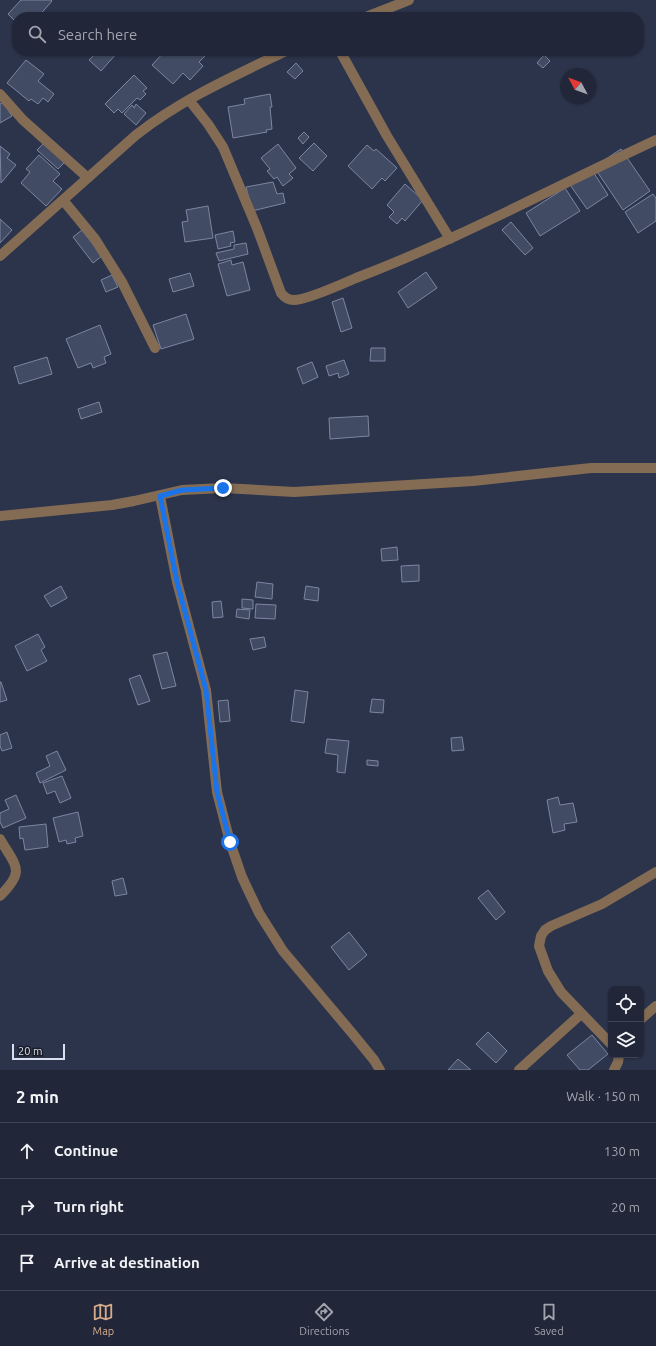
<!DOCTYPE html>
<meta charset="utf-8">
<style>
:root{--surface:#212739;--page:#2d3344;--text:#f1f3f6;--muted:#a2a5ae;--line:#3e4453;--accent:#d6ab8b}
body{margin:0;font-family:Ubuntu,sans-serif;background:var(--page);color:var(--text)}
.controls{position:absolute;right:12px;bottom:12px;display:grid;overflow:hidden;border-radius:8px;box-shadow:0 1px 3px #0004}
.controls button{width:36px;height:36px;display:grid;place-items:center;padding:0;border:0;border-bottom:1px solid var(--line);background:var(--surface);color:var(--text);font:20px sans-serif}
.compass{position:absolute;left:560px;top:68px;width:36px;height:36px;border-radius:50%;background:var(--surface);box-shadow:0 1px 3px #0004;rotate:311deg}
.scale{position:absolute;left:12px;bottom:10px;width:53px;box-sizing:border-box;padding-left:4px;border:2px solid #dadfef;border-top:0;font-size:11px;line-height:14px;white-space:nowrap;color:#dadfef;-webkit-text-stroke:3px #191d28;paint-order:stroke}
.stop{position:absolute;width:12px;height:12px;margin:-9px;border:3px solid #1a73e8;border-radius:50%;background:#fff}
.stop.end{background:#1a73e8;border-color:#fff;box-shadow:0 1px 4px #0008}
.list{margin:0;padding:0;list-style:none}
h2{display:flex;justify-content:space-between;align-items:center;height:52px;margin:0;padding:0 16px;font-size:17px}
h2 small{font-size:13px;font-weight:400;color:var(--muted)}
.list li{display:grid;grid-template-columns:26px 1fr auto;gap:12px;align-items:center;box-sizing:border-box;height:56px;padding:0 16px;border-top:1px solid var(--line)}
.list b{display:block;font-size:15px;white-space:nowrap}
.list em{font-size:13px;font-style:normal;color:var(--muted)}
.icon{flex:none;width:22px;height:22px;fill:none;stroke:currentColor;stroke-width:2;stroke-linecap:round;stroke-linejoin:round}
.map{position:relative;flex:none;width:656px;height:1070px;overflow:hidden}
.search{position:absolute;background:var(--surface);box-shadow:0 1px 3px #0004;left:12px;right:12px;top:12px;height:44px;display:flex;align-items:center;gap:10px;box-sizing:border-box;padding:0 14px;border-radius:16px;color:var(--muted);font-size:15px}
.sheet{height:220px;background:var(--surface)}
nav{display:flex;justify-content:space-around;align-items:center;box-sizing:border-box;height:56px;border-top:1px solid var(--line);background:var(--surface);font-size:11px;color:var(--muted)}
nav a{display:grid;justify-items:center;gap:2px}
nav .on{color:var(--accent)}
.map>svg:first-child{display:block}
</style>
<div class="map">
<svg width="656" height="1070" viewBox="0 0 656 1070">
<rect width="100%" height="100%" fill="#2c344c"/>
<!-- building -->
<path fill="#424b64" stroke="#7c86a2" d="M21 0H51L52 1 38 17H17V23L8 14Z
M98 51H113L116 54 101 71 89 60Z
M165 51H203L201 53 205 56 199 62 203 66 190 80 183 73 173 84 152 65Z
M544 55 550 61 543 68 537 63Z
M26 60 44 74 38 81 54 94 48 102 43 98 38 104 31 99 29 101 7 83Z
M296 63 303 71 295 79 287 72Z
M134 75 147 88 143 91 146 94 140 100 137 98 122 113 118 109 114 113 105 104Z
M270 94 272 107H270L272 129 266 130 267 132 233 138 228 107 245 104 244 99Z
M3 102 12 116 0 123V104Z
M136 104 146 113 136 125 124 114 132 105 134 108Z
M304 132 309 137 303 144 298 138Z
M45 142 65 162 58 169 37 150Z
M314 143 327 156 313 171 299 158Z
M278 144 296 168 289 174 293 178 283 186 277 177 274 179 267 171 270 169 261 158Z
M367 145 374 151 376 149 397 168 385 181 382 178 372 189 348 166Z
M0 146 10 154 7 158 16 165 1 183Z
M621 149 650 191 623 210 594 167Z
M39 155 60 174 53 181 62 189 46 206 21 183 30 172 26 169Z
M590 167 608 195 587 209 568 182Z
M273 182 277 194 283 193 285 203 252 211 246 187Z
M405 184 423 200 405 221 402 218 397 224 389 217 394 212 387 205Z
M565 188 580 211 540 236 526 213Z
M653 194 656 198V221L638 233 625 212Z
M208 206 213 238 185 242 182 222 188 221 186 210Z
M0 219 12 230 0 243Z
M511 222 533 248 525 255 502 230Z
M82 230 102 256 93 263 73 237Z
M233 231 235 242 230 243 231 246 218 249 215 235Z
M246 243 248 254 219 261 216 253 234 249V245Z
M231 260 232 265 243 262 250 290 227 296 218 264Z
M426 272 437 288 408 308 398 292Z
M190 273 194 286 173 292 169 279Z
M112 275 118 287 106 292 101 280Z
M343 298 352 328 341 332 332 302Z
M186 314 194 339 161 349 153 325Z
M100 325 111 354 104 357 106 363 93 368 91 363 78 368 66 339Z
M371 348H385V361H370Z
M47 357 52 374 19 384 14 367Z
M344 360 349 374 339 378 338 373 329 376 326 366Z
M312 362 318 377 303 384 297 368Z
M99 402 102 412 81 419 78 409Z
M368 416 369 436 330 439 329 418Z
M397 547 398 560 382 561 381 549Z
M419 565V581L402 582 401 566Z
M257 582 273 584 272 599 255 597Z
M61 586 67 598 51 607 44 596Z
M306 586 319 588 318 601 304 599Z
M242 599 253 600V609L242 608Z
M221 601 223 617 213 618 212 602Z
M256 604 276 605 275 619 255 618Z
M237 609 250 610 249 619 236 617Z
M38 634 45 647 41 650 47 661 27 671 15 646Z
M264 637 266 647 253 650 250 639Z
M167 652 176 686 162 689 153 655Z
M140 675 150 701 138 705 129 679Z
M0 682H1L7 700 0 702Z
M295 690 308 692 304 723 291 721Z
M372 699 384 700 383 713 370 712Z
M228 700 230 721 220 722 218 701Z
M7 732 12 748 2 751 0 746V735Z
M462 737 464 750 452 751 451 738Z
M327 739 349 741 345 773 337 772 338 755 325 753Z
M57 751 66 770 40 783 36 773 50 766 46 756Z
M367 760 378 761V766L367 765Z
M62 776 71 798 60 803 55 791 47 794 43 783Z
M16 795 26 818 3 828 0 822V813L9 809 5 800Z
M558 797 560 805 573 803 577 822 564 824 565 830 553 833 547 800Z
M78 812 83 836 75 838 76 842 67 844 66 840 59 842 53 818Z
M46 824 48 847 25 850 23 838 20 839 19 827Z
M123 878 127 894 115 896 112 881Z
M488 890 505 912 496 920 478 898Z
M349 932 367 955 349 970 331 947Z
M488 1032 507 1051 496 1063 476 1044Z
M592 1035 608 1054 588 1070H580L567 1055Z
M458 1059 471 1070H448Z"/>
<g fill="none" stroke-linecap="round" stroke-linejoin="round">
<!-- minor -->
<path stroke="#846c54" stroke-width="10" d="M366 17 409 0
M340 51 387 136 450 239
M0 94 23 120 88 178
M189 100 208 124 223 147 257 228 281 293C284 297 288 300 294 300 307 300 342 284 356 278 459 239 556 186 656 140
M63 200 95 239 122 282 155 348
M0 256 136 135C182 99 234 76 286 51
M160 496 177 582 206 690 217 792 230 842 242 877 259 913 283 951 352 1033 374 1060 380 1070
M0 516 112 505 134 501 182 490 223 488 294 492 473 481 591 468H656
M0 839C16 867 26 870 0 896
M641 1019 656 1006
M611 1044 561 992 548 971 539 946 541 936 545 930 551 926 602 904 656 872
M519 1070 581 1014
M614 1070 618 1062 619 1055"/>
</g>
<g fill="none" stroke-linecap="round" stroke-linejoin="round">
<!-- route -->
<path stroke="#1a73e8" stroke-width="5" d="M223 488 182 490 160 496 177 582 206 690 217 792 230 842"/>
</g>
</svg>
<div class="controls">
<button><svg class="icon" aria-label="locate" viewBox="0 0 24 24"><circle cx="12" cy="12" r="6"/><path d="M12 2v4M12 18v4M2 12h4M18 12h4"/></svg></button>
<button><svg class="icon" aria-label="layers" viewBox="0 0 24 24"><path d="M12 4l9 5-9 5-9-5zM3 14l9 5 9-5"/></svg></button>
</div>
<svg class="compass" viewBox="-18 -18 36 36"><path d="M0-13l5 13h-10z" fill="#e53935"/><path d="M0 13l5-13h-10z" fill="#a2a5ae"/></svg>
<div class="scale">20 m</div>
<div class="stop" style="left:230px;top:842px"></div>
<div class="stop end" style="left:223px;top:488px"></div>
<div class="search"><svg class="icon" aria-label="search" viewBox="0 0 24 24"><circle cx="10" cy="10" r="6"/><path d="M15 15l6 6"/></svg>Search here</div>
</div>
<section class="sheet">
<h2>2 min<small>Walk · 150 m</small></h2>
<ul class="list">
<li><svg class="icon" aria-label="ahead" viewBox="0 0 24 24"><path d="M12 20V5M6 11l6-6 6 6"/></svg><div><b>Continue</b></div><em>130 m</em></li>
<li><svg class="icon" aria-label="right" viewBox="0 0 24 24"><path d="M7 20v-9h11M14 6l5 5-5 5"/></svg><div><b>Turn right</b></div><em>20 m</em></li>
<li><svg class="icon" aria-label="arrive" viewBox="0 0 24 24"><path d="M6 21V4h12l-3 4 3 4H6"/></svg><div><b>Arrive at destination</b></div></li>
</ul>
</section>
<nav>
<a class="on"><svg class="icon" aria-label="map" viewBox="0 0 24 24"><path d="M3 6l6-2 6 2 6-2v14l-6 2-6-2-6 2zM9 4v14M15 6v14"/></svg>Map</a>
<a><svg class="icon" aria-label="directions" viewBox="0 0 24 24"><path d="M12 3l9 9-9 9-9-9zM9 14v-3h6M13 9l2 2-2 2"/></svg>Directions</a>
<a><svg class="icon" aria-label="saved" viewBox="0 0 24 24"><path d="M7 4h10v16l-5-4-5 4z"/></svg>Saved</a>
</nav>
